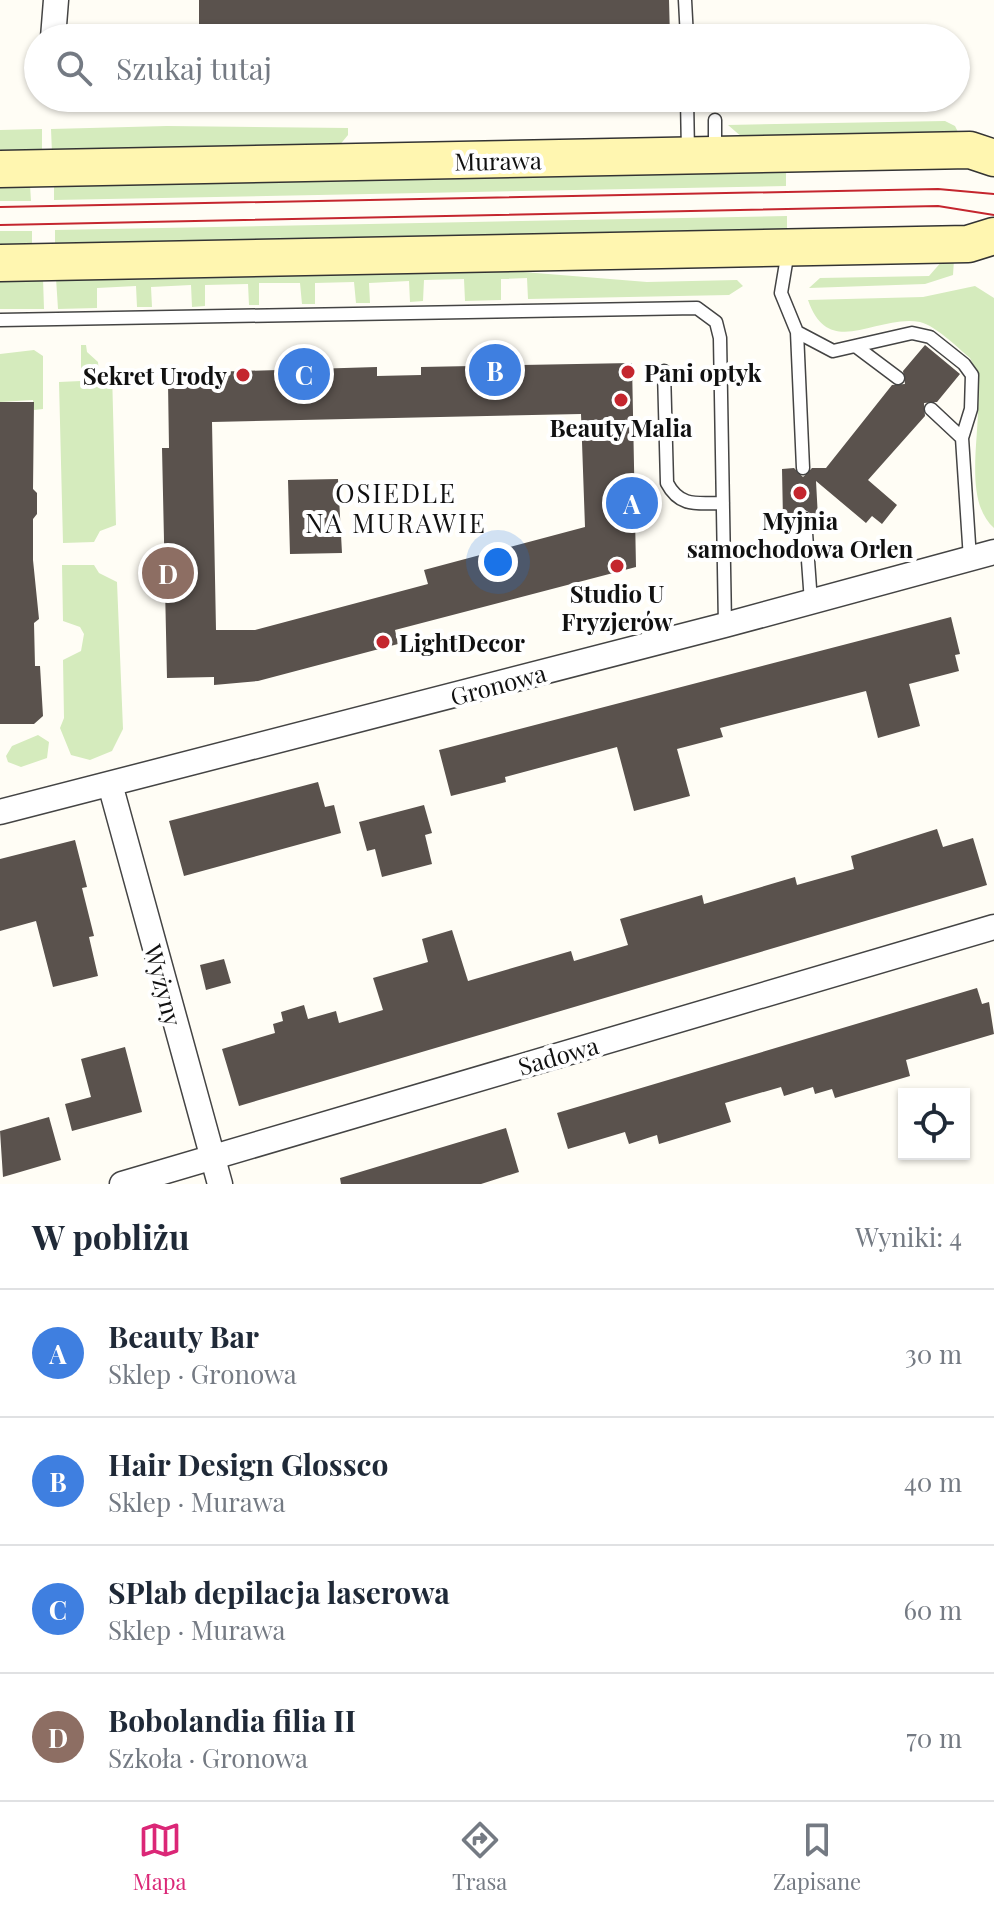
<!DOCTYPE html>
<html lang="pl">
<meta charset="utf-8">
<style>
:root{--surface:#fff;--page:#f2f2f3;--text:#1f2937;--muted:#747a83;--line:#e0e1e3;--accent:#db2777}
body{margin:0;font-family:"Playfair Display",serif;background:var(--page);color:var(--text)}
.controls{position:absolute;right:24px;bottom:24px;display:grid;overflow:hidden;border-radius:0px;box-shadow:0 2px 6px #0004}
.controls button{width:72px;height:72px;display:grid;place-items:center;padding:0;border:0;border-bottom:2px solid var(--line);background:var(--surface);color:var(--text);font:40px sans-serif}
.you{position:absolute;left:498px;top:562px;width:28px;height:28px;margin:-20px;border:6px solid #fff;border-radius:50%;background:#1a73e8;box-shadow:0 0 0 12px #1a73e833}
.badge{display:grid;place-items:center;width:52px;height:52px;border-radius:50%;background:var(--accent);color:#fff;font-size:26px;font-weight:700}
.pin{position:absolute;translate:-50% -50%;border:4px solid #fff;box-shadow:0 2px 8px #0006}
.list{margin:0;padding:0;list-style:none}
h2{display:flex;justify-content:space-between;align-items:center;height:104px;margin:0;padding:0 32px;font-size:34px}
h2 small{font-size:26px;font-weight:400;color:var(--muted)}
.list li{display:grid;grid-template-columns:52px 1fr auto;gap:24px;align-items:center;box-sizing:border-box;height:128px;padding:0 32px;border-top:2px solid var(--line)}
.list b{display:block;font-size:30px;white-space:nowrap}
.list p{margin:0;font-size:26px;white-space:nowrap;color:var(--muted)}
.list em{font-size:26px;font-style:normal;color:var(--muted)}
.icon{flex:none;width:44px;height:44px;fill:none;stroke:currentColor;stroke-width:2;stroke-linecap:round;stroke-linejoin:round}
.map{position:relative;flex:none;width:994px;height:1184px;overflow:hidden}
.search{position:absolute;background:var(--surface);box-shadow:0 2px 6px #0004;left:24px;right:24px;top:24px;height:88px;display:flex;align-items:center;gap:20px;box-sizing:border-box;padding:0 28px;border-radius:44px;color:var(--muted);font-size:30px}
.sheet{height:616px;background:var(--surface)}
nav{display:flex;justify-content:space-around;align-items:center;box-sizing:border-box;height:112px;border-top:2px solid var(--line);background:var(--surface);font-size:22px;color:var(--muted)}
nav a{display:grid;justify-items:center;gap:4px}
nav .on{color:var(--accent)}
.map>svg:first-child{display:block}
</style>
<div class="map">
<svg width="994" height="1184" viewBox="0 0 994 1184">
<rect width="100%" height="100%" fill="#fffdf5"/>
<!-- green -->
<path fill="#d5ebbd" d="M945 121 955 126 958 132 743 138 728 125Z
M167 126 348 128V135L338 147 52 153 51 129Z
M42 129V153L0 154V130Z
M786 170V186L54 200V185Z
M30 185 31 201H0V186Z
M787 216V229L55 243V230Z
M0 231H32V244H0Z
M943 260H954L953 275 925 284 809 288 820 278 929 276Z
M499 270 647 282 737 280 743 286 729 295 528 299 527 278 501 279V300L465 301 464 279 424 280 423 301 410 302 409 281 369 283 370 303H356L354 282 315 283V304H302L300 283H259V305H249L248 284 205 285V306L192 307 191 285 151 287 152 307H137L136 286 97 288V308L58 309 56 278Z
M43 278 44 309H0V279Z
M975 286 994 298V528C954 492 994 401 970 358 957 347 936 326 920 322 876 314 829 361 808 300L923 297Z
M81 345H86L87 352 98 362 99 373 112 372 116 525 100 531 94 542 63 543 59 382 81 381Z
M34 350 43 356V409L34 410 33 400 0 402V354Z
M62 565H94L99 573 117 582 123 729 112 751 90 760 71 755 60 728 64 718 63 660 81 651 84 634 80 627 63 621Z
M38 735 49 742 47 758 21 767 8 762 6 756 12 746Z"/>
<!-- building -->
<path fill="#5a524d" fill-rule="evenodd" d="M199 0H669L670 38H199Z
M925 345 960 374 937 402 924 403 925 416 868 480 897 505 882 524 872 516 866 523 816 481 818 518 805 510 796 519H783L782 469 794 468 803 477 812 468H826L892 385 905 384 903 371Z
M632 363 636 567 395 630 398 644 258 681 214 685V677L167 678 162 448H169L168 383 209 382V372L377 367V376L421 375V367ZM581 414 585 527 424 570 428 584 255 630H216L212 422Z
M0 402H34L33 489 37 493V514L33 519V560L39 619 34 623 35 666H40L43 716 34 724H0Z
M338 479 342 553 290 554 288 480Z
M951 617 960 654 955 655 959 671 909 684 920 726 878 738 866 691 720 728 723 737 677 749 690 796 634 811 617 747 505 777 506 782 451 796 439 750Z
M318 782 325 807 334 805 341 833 184 876 169 821Z
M424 805 432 833 425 835 432 864 382 877 375 849 367 851 359 822Z
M937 829 943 847 973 838 987 885 239 1106 222 1049 275 1033 273 1024 283 1021 281 1012 304 1005 308 1019 336 1011 339 1023 383 1010 373 978 428 962 422 939 452 930 468 981 571 951 574 961 628 945 620 919 702 895 704 904 795 877 797 885 854 869 851 856Z
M75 840 87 887 82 888 94 936 89 937 98 976 53 987 36 921 0 931V859Z
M224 959 231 983 206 990 200 965Z
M977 988 982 1004 989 1002 994 1034 906 1060 910 1076 835 1098 832 1089 815 1094 813 1087 784 1096 781 1087 725 1103 731 1122 659 1144 657 1135 629 1144 625 1132 568 1149 557 1113Z
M125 1047 142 1112 72 1131 65 1104 91 1097 81 1059Z
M49 1117 61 1160 3 1177 0 1131Z
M506 1128 519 1172 481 1184H341L340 1178Z"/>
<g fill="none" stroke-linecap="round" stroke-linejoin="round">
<!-- lane casing -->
<g stroke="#444" stroke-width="15">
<path id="lane" d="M685 0 687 38
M687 98 688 153
M715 120V153
M788 251 781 293 797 332 803 468
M0 320 697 308 716 322 720 338 725 625
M797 332 833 351 912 333 930 337 964 364 972 375 971 409 962 438 970 559
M858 348 898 378
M664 371 667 483C680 508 698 503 723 503
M931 409 962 438
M805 519 811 602"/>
</g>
<!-- street casing -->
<g stroke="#444" stroke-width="27">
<path id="street" d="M53 38 56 0
M110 784 220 1184
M0 812 725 625 994 552
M122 1184 994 927"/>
</g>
<!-- secondary casing -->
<g stroke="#333" stroke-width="39">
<path id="secondary" d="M0 169 970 150 994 158
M0 263 968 244 994 236"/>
</g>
<!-- lane -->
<use href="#lane" stroke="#fff" stroke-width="12"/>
<!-- street -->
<use href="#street" stroke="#fff" stroke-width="24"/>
<!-- secondary -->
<use href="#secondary" stroke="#fff6b0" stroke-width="36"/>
<!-- tram -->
<path stroke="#c4262e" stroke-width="2" d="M0 207 938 189 994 194
M0 225 938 206 994 215"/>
</g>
<!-- markers -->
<g fill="#c4262e" stroke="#fff" stroke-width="3">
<circle cx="628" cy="372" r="8"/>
<circle cx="243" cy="375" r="8"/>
<circle cx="621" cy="400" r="8"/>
<circle cx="800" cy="493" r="8"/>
<circle cx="617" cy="566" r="8"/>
<circle cx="383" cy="642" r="8"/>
</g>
<g text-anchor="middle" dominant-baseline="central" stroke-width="8" stroke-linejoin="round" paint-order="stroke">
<!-- street labels -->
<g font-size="24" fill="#111" stroke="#fff">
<text transform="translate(498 160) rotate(-1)">Murawa</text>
<text transform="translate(498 684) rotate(-15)">Gronowa</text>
<text transform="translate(164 985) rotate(75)">Wyżyny</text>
<text transform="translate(558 1055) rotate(-16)">Sadowa</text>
</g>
<!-- poi labels -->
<g font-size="24" font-weight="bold" fill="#111" stroke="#fff">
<text x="644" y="372" text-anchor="start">Pani optyk</text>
<text x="227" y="375" text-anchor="end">Sekret Urody</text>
<text x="621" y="427">Beauty Malia</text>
<text x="800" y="520">Myjnia<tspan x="800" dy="28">samochodowa Orlen</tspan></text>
<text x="617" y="593">Studio U<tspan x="617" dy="28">Fryzjerów</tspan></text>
<text x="399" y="642" text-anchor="start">LightDecor</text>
</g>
<!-- neighbourhood labels -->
<g font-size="26" letter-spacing="2" fill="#111" stroke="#fff">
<text x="396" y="492">OSIEDLE<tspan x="396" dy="30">NA MURAWIE</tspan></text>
</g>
</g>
</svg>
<div class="controls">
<button><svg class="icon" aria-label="locate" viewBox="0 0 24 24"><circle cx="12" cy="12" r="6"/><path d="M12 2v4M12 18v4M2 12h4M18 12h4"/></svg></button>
</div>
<div class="you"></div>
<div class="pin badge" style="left:632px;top:503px;background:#3f7fe0">A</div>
<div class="pin badge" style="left:495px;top:370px;background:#3f7fe0">B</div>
<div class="pin badge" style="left:304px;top:374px;background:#3f7fe0">C</div>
<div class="pin badge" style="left:168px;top:573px;background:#8d6e63">D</div>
<div class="search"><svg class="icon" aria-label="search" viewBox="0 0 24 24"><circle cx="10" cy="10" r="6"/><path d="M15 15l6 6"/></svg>Szukaj tutaj</div>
</div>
<section class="sheet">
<h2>W pobliżu<small>Wyniki: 4</small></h2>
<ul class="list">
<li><span class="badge" style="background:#3f7fe0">A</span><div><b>Beauty Bar</b><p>Sklep · Gronowa</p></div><em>30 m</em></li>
<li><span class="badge" style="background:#3f7fe0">B</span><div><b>Hair Design Glossco</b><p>Sklep · Murawa</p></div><em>40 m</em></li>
<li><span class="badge" style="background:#3f7fe0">C</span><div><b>SPlab depilacja laserowa</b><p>Sklep · Murawa</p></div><em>60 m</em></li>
<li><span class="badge" style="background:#8d6e63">D</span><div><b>Bobolandia filia II</b><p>Szkoła · Gronowa</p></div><em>70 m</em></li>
</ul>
</section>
<nav>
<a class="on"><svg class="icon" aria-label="map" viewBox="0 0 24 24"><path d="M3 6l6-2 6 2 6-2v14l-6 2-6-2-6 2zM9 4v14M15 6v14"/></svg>Mapa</a>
<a><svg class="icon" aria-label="directions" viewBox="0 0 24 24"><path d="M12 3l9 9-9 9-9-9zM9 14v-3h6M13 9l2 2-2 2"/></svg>Trasa</a>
<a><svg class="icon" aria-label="saved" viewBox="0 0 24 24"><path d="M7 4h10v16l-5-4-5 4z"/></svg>Zapisane</a>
</nav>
